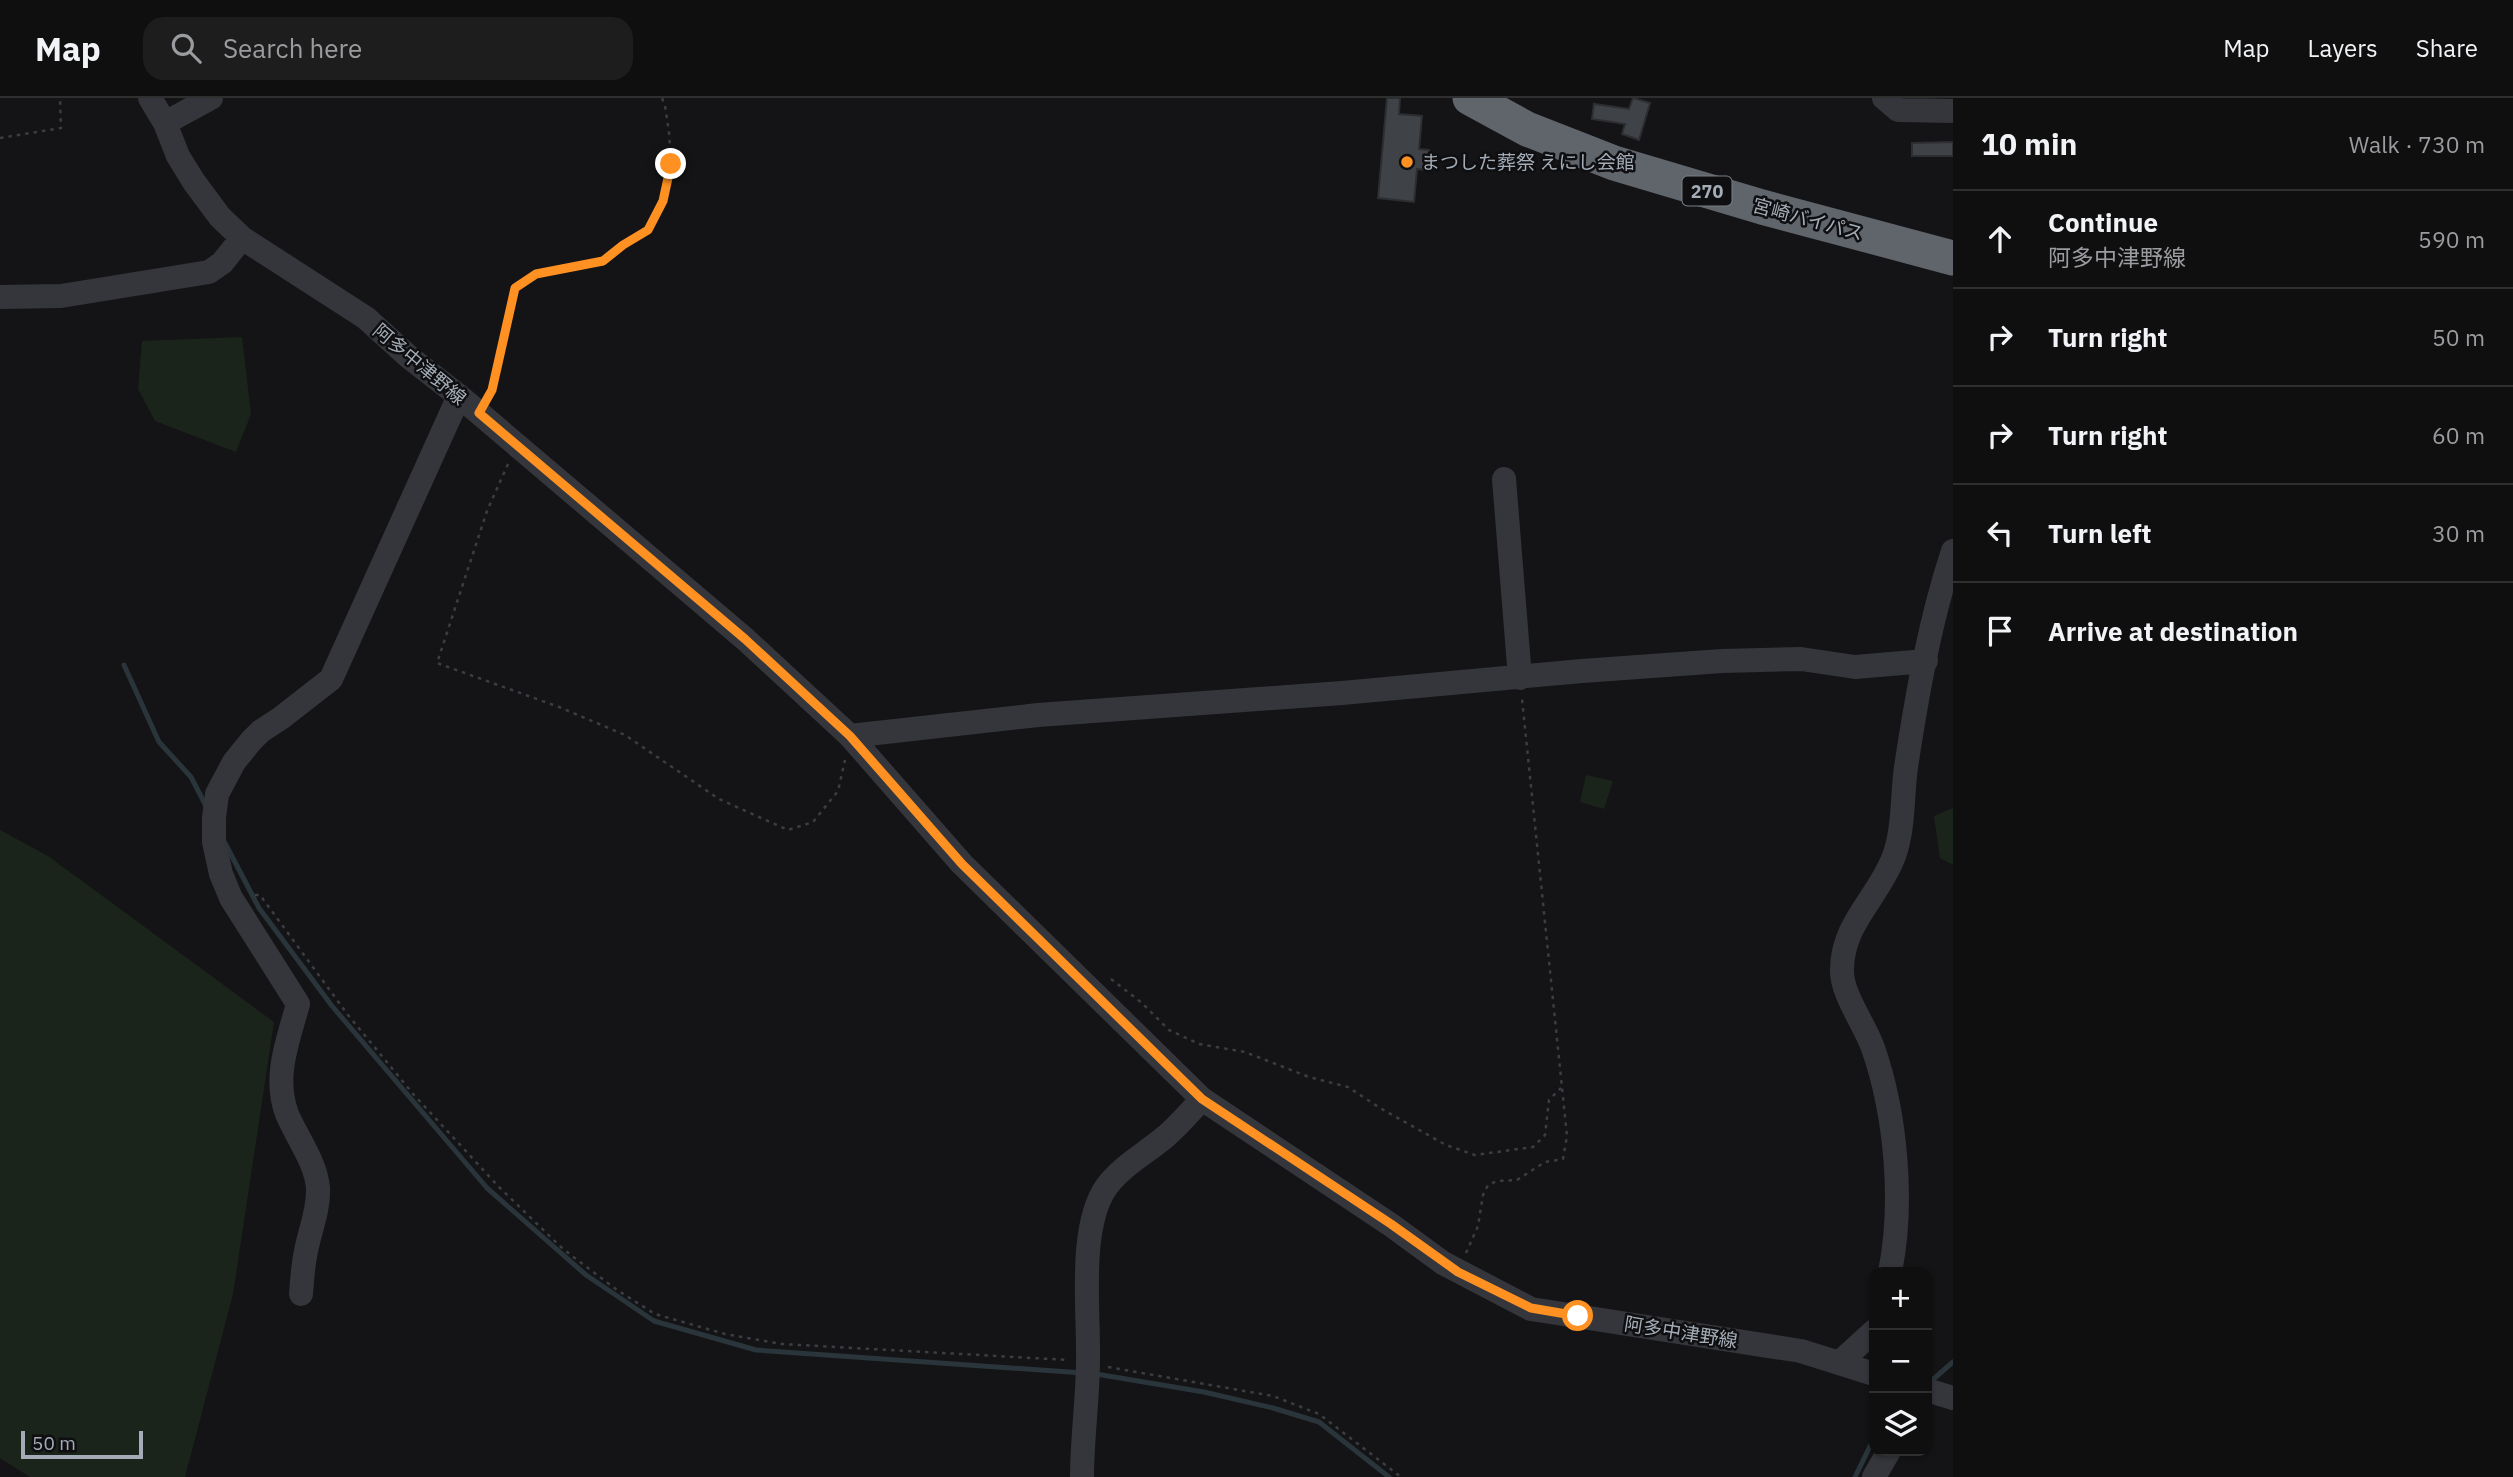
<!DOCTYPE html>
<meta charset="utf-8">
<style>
:root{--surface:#0f0f10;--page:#1d1d1e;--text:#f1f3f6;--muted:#9b9c9f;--line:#2f2f30}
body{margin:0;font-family:"IBM Plex Sans","Noto Sans JP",sans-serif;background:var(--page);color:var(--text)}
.controls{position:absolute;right:21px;bottom:21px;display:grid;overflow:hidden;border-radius:14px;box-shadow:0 2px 5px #0004}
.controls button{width:63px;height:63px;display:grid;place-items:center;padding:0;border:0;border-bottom:2px solid var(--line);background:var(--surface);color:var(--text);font:35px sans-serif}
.scale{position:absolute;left:21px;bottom:18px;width:122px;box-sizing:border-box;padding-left:7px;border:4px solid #a4adb7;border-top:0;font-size:19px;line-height:24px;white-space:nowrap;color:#a4adb7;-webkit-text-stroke:5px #0f0f11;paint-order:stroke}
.stop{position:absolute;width:21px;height:21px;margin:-16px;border:5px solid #ff9122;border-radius:50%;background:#fff}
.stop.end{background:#ff9122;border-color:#fff;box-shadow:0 2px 7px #0008}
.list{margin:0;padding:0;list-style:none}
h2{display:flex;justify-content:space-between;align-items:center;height:91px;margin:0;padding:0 28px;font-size:30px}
h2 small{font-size:23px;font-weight:400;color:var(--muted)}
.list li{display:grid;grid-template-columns:46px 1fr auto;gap:21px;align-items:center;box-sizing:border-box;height:98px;padding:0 28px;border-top:2px solid var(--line)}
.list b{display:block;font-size:26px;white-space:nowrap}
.list p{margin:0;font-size:23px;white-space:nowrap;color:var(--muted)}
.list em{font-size:23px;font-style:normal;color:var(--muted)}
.icon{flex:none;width:38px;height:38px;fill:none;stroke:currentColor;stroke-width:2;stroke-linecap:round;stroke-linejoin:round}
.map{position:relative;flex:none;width:1953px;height:1379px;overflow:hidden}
header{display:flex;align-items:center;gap:42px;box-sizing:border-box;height:98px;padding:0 35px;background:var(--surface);border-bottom:2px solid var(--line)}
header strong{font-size:33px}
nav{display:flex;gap:38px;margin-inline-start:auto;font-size:24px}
.search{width:490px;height:63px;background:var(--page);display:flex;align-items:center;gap:18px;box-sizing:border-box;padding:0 24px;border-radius:21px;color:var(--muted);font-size:26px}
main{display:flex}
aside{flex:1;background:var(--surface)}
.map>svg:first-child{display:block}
</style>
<header>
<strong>Map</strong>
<div class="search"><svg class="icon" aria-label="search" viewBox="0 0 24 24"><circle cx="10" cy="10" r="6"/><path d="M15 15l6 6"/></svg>Search here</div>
<nav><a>Map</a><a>Layers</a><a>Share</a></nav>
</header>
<main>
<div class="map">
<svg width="1953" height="1379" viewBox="0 0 1953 1379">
<rect width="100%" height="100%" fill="#141416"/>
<!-- green -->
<path fill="#1b241b" d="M242 239 251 316 236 354 155 323 138 291 142 243Z
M1586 677 1613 683 1604 711 1580 704Z
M1953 710V767L1940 760 1934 718Z
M0 732 48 758 274 924 233 1196 185 1379H30L0 1360Z"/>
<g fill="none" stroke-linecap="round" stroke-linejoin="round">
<!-- stream -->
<path stroke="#29353a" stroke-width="5" d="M124 567 159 644 191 679 206 708
M225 745 259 810 332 908 487 1090 586 1177 654 1223 756 1252 1083 1275
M1096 1276 1204 1294 1273 1310 1319 1324 1389 1379
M1929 1285 1953 1264
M1855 1379 1874 1340"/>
</g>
<!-- building -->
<path fill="#3f4246" stroke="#2d2e32" stroke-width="2" d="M1387 0H1400L1399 16 1422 18 1419 51 1429 52 1427 72 1417 71 1414 104 1378 100Z
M1633 0 1650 5 1639 42 1622 36 1625 26 1592 21 1594 6 1629 11Z
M1953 44V58H1912V45Z"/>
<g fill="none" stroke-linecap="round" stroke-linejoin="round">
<!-- path -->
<path stroke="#3a3e42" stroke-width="2.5" stroke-dasharray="3.5 5" stroke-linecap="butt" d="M0 40 61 30 60 0
M489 296 515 190 536 176 603 163 648 132 663 103 671 66 669 34 665 8 662 0
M508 366 487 413 437 565 559 609 625 637 719 701 788 732 813 724 838 693 845 662
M255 797H260L348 917 414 997 499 1089 563 1151 617 1192 655 1216 725 1236 782 1246 1068 1262
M1111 881 1142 905 1169 932 1199 946 1245 954 1309 979 1348 989 1380 1010 1446 1047 1475 1057 1533 1049 1545 1037 1549 1002 1561 990
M1466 1155 1478 1128 1483 1097 1488 1087 1497 1083 1517 1082 1545 1064 1563 1061 1567 1038 1522 601
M1108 1269 1273 1298 1319 1316 1401 1379"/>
<!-- minor -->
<path stroke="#34363b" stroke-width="24" d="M150 0 165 25 178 58 194 84 220 119 242 140 366 220 409 259 459 298 745 541 850 638 962 766 1202 1001 1391 1127 1443 1165 1531 1211 1801 1253 1874 1276
M1884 0 1898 12 1953 13
M165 25 211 0
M0 199 61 198 209 174 222 165 242 140
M1504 381 1520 580
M850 638 1038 617 1342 595 1582 573 1722 563 1801 561 1855 569 1926 563
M1890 1174C1904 1105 1896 1016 1873 950 1865 927 1841 895 1842 872 1842 825 1879 799 1894 758 1904 731 1902 698 1906 669 1917 597 1930 522 1953 453
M301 1196C302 1182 303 1167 306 1153 310 1132 319 1112 318 1090 316 1064 297 1040 287 1016 273 979 288 943 298 906L231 800 221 776 214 744V720L217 696 234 664 251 643 261 633 281 620 331 581 459 298
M1839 1265 1874 1233
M1927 1292 1953 1300
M1082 1379C1082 1340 1088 1301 1088 1261 1089 1213 1078 1128 1107 1088 1122 1068 1146 1055 1165 1039 1178 1028 1190 1014 1202 1001
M1874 1379 1889 1353"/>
<!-- highway -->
<path stroke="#60656c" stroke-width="35" d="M1470 0 1527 31 1614 65 1762 109 1953 160"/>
</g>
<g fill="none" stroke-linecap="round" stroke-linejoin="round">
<!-- route -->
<path stroke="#ff9122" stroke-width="9" d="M671 66 663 103 648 132 623 147 603 163 536 176 515 190 492 292 479 315 745 541 850 638 962 766 1202 1001 1391 1126 1458 1174 1531 1210 1578 1218"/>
</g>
<!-- markers -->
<circle fill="#ff9122" stroke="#0f0f11" stroke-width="2.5" cx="1407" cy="64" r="7"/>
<g text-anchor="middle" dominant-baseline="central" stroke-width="5" stroke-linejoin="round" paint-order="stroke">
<!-- shield labels -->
<rect fill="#0f0f11" stroke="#777e85" stroke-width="2" x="1682.5" y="78.5" width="49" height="29" rx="5"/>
<g font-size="18" font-weight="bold" fill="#a4adb7">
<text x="1707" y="93">270</text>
</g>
<!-- poi labels -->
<g font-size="19" fill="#a4adb7" stroke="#0f0f11" text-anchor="start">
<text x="1421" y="64">まつした葬祭 えにし会館</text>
</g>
<!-- street labels -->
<g font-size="19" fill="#a4adb7" stroke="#0f0f11">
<text transform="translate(1808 121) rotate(15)">宮崎バイパス</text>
<text transform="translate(420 266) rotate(40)">阿多中津野線</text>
<text transform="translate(1681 1234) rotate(9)">阿多中津野線</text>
</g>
</g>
</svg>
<div class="controls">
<button>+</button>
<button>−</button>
<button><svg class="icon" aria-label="layers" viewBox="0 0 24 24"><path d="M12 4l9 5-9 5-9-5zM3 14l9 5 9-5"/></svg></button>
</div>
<div class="scale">50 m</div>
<div class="stop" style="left:1578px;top:1218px"></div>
<div class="stop end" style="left:671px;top:66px"></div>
</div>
<aside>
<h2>10 min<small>Walk · 730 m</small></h2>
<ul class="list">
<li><svg class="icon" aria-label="ahead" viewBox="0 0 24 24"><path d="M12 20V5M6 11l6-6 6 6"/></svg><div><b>Continue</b><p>阿多中津野線</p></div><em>590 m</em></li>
<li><svg class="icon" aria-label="right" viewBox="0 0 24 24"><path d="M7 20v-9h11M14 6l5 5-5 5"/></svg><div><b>Turn right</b></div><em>50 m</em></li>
<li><svg class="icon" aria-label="right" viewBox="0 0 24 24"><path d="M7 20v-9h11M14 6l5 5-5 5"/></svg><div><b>Turn right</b></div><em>60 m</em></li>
<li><svg class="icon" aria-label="left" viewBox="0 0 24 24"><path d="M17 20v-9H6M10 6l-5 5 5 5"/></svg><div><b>Turn left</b></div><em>30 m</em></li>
<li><svg class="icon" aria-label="arrive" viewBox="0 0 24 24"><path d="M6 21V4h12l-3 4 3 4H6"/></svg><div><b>Arrive at destination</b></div></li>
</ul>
</aside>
</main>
